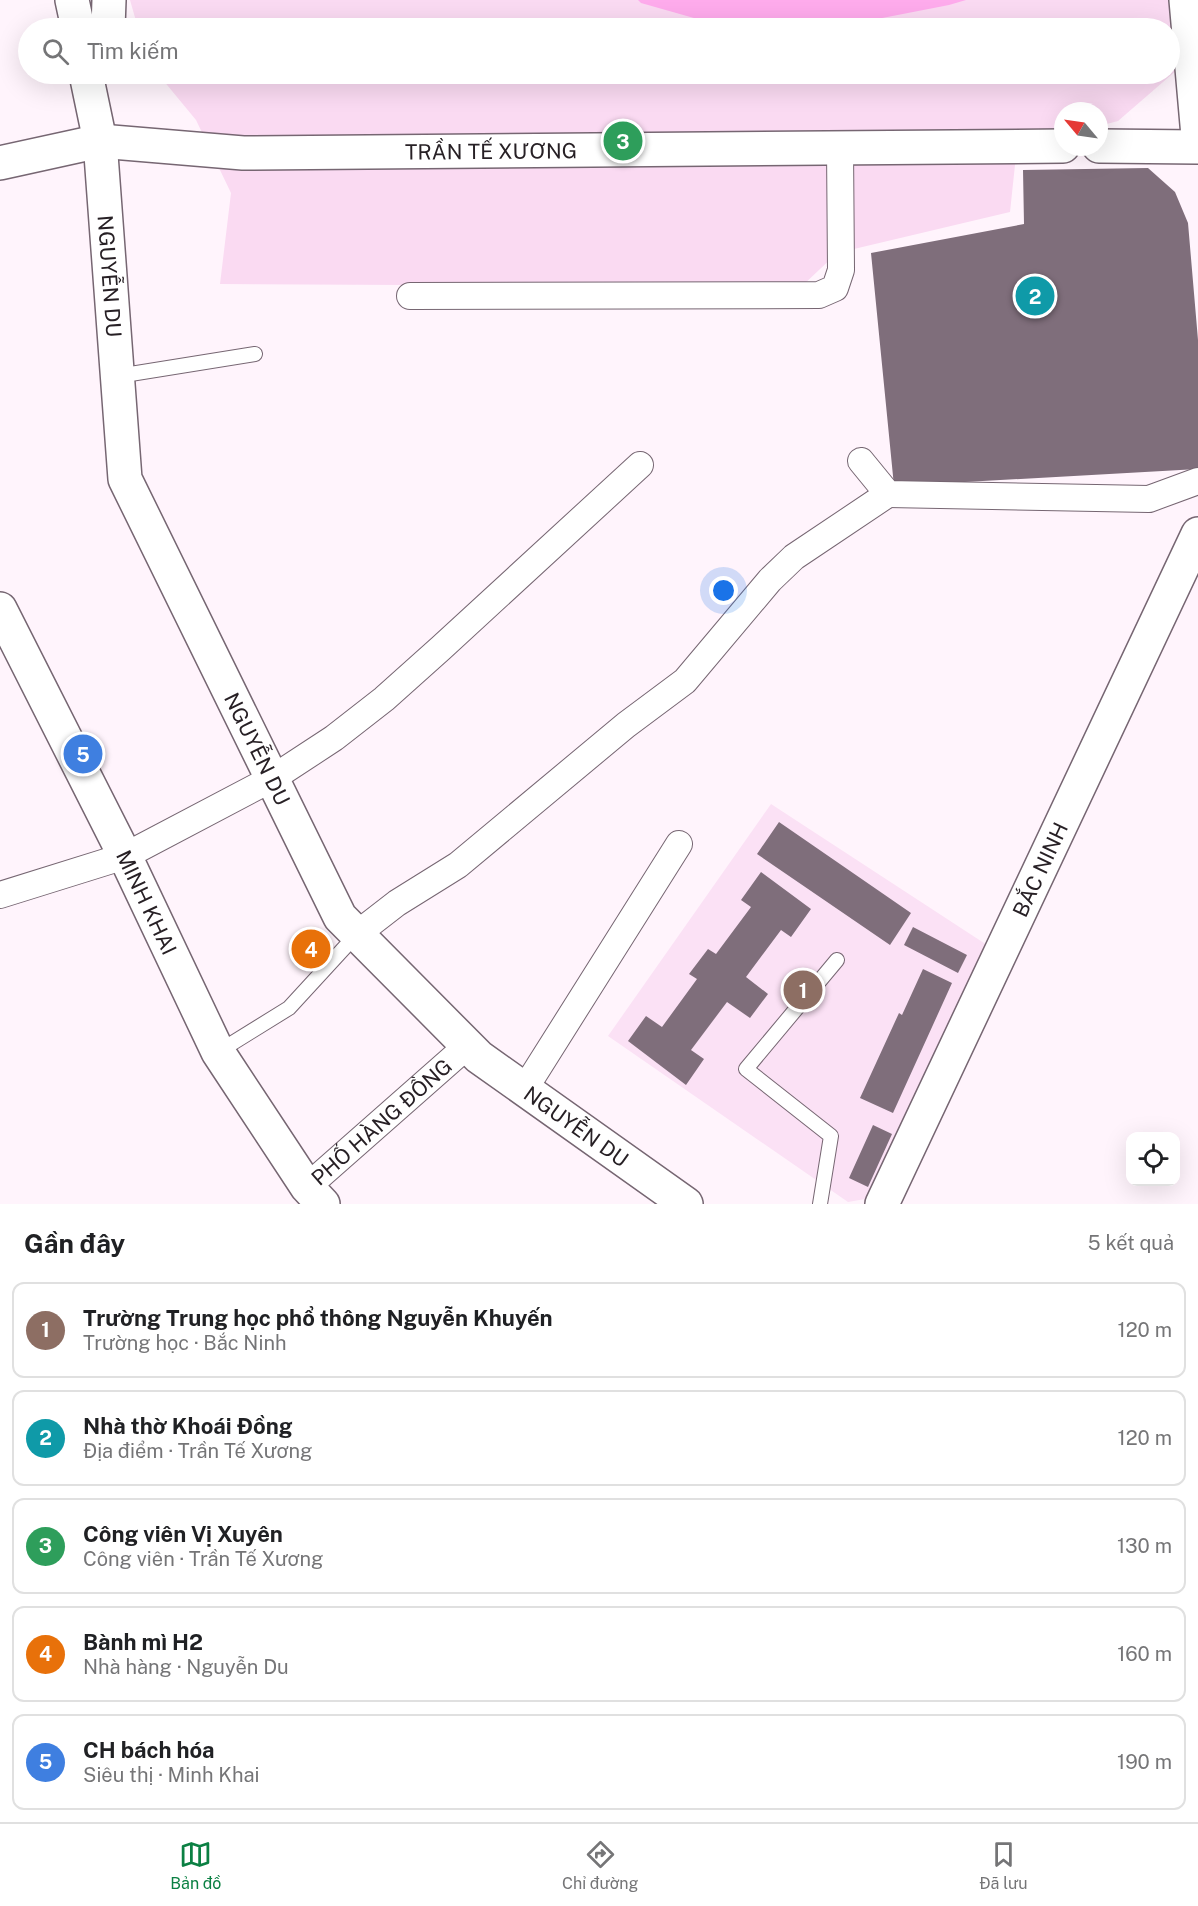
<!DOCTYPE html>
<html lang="vi">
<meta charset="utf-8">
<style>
:root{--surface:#fff;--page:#f6f6f6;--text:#202124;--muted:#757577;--line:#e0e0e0;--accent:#0b8043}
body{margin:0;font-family:"Public Sans",sans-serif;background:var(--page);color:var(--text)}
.controls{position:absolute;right:18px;bottom:18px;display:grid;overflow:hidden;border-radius:12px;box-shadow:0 6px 24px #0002}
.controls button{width:54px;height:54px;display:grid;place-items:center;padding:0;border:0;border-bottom:2px solid var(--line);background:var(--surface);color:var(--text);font:30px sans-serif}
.compass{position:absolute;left:1054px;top:102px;width:54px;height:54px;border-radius:50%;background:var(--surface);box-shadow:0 6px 24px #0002;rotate:299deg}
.you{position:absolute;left:724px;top:591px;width:21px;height:21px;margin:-15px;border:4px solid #fff;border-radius:50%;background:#1a73e8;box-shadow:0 0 0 9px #1a73e833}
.badge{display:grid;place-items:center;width:39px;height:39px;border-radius:50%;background:var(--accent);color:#fff;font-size:20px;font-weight:700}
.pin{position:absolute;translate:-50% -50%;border:3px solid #fff;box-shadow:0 2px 6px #0006}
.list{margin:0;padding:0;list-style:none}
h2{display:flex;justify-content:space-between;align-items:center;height:78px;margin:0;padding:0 24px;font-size:26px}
h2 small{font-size:20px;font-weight:400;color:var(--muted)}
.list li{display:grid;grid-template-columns:39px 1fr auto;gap:18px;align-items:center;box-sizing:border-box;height:96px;margin:0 12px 12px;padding:0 12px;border:2px solid var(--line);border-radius:12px}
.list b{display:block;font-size:22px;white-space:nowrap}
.list p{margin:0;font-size:20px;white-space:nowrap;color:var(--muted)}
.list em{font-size:20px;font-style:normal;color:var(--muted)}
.icon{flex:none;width:33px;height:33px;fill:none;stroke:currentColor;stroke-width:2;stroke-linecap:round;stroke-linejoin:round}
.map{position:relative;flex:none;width:1198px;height:1204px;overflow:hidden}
.search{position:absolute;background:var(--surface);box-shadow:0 6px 24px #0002;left:18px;right:18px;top:18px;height:66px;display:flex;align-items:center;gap:15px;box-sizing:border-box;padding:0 21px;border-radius:33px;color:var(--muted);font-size:22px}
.sheet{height:618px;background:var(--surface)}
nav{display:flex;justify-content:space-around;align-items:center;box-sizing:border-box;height:84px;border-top:2px solid var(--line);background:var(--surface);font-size:16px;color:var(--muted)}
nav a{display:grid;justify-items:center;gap:3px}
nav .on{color:var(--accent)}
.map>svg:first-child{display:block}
</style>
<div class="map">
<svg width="1198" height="1204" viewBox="0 0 1198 1204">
<rect width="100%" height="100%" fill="#fff4fc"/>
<!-- built -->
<path fill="#fbe1f5" d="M771 804 987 945 871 1198 848 1202 608 1036Z"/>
<!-- green -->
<path fill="#fadaf2" d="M130 0H1179L1185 63 1118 121 1099 126V111H1063V135L1017 146 1010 212 837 253 801 287 220 284 231 193 196 120 158 74H1170V28H138Z"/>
<!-- water -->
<path fill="#feabec" d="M638 0H966L949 5 872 20 766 28 708 22 641 3Z"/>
<!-- building -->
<path fill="#7f6e7b" d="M1148 168 1175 192 1188 223 1198 340V469L894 486 871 253 1024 224 1023 170Z
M779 822 911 913 890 945 757 854Z
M761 872 811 909 791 937 781 930 746 977 768 994 750 1018 727 1002 691 1050 704 1059 686 1085 628 1041 646 1016 662 1027 697 979 689 974 708 949 716 954 751 907 741 900Z
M913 927 967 955 958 973 904 945Z
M923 969 952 983 893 1113 860 1098 899 1013 902 1015Z
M873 1125 892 1134 868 1187 849 1178Z"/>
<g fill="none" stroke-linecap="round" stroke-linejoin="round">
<!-- lane casing -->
<g stroke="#766672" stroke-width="16">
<path id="lane" d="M118 376 255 354
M218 1052 289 1008 357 934
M820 1204 831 1136 746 1069 837 960"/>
</g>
<!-- street casing -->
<g stroke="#766672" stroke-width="28">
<g id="street">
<path d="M410 296 819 295 835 288 841 270 840 148"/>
<path d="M861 461 888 494 1149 499 1198 481"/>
<path d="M0 895 125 856 273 778 334 738 384 699 441 648 640 465"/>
<path d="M357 934 397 903 458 865 626 725 685 681 770 580 794 557 888 494"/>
<path d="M524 1090 679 844"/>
<path id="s1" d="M307 1187 467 1046"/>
</g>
</g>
<!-- secondary casing -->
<g stroke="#766672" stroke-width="36">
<g id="secondary">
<path d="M72 0 78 28"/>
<path d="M1186 0 1198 136"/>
<path d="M108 28 109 0"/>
<path id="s2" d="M86 74 100 141 125 479 340 917 479 1057 686 1204"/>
<path d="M1099 146 1198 147"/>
<path id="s3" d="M0 163 100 141 243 153 1063 146"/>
<path id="s4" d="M0 609 125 856 218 1052 307 1187 323 1204"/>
<path id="s5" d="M882 1204 1198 534"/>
</g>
</g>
<!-- lane -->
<use href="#lane" stroke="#fff" stroke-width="14"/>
<!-- street -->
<use href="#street" stroke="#fff" stroke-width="26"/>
<!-- secondary -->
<use href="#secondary" stroke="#fff" stroke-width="33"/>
</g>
<g text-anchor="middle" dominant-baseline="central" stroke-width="5" stroke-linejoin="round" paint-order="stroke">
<!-- street labels -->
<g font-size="21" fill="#272025" stroke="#fff4fc">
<text stroke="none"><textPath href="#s3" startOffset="494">TRẦN TẾ XƯƠNG</textPath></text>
<text stroke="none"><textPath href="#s2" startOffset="204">NGUYỄN DU</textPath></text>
<text stroke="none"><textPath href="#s2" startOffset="708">NGUYỄN DU</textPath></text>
<text stroke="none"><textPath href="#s5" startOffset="370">BẮC NINH</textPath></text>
<text stroke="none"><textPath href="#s4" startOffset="328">MINH KHAI</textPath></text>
<text stroke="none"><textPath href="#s1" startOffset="99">PHỐ HÀNG ĐỒNG</textPath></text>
<text stroke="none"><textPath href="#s2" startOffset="1212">NGUYỄN DU</textPath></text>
</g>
</g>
</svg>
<div class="controls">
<button><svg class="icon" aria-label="locate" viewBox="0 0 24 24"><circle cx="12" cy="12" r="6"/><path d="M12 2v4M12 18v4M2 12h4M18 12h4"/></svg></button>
</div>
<svg class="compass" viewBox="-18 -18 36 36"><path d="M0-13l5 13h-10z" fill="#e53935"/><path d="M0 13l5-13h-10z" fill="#757577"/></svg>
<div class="you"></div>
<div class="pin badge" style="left:803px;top:990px;background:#8d6e63">1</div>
<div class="pin badge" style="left:1035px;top:296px;background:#0f9aa8">2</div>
<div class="pin badge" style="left:623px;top:141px;background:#2e9e5b">3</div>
<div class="pin badge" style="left:311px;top:949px;background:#e8710a">4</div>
<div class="pin badge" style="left:83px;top:754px;background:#3f7fe0">5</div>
<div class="search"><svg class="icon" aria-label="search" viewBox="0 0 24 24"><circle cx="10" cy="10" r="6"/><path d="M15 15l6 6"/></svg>Tìm kiếm</div>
</div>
<section class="sheet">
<h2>Gần đây<small>5 kết quả</small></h2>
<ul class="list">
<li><span class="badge" style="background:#8d6e63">1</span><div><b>Trường Trung học phổ thông Nguyễn Khuyến</b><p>Trường học · Bắc Ninh</p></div><em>120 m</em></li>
<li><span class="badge" style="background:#0f9aa8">2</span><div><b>Nhà thờ Khoái Đồng</b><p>Địa điểm · Trần Tế Xương</p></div><em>120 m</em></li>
<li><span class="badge" style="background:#2e9e5b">3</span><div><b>Công viên Vị Xuyên</b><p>Công viên · Trần Tế Xương</p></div><em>130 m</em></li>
<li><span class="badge" style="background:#e8710a">4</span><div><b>Bành mì H2</b><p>Nhà hàng · Nguyễn Du</p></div><em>160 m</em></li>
<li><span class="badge" style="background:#3f7fe0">5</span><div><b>CH bách hóa</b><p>Siêu thị · Minh Khai</p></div><em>190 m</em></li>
</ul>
</section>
<nav>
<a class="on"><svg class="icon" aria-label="map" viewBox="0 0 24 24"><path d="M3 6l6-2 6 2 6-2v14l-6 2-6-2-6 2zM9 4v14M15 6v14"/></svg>Bản đồ</a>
<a><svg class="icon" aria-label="directions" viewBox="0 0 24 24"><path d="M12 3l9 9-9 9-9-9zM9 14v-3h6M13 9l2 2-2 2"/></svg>Chỉ đường</a>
<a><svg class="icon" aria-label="saved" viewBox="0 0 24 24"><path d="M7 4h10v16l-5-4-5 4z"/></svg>Đã lưu</a>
</nav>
